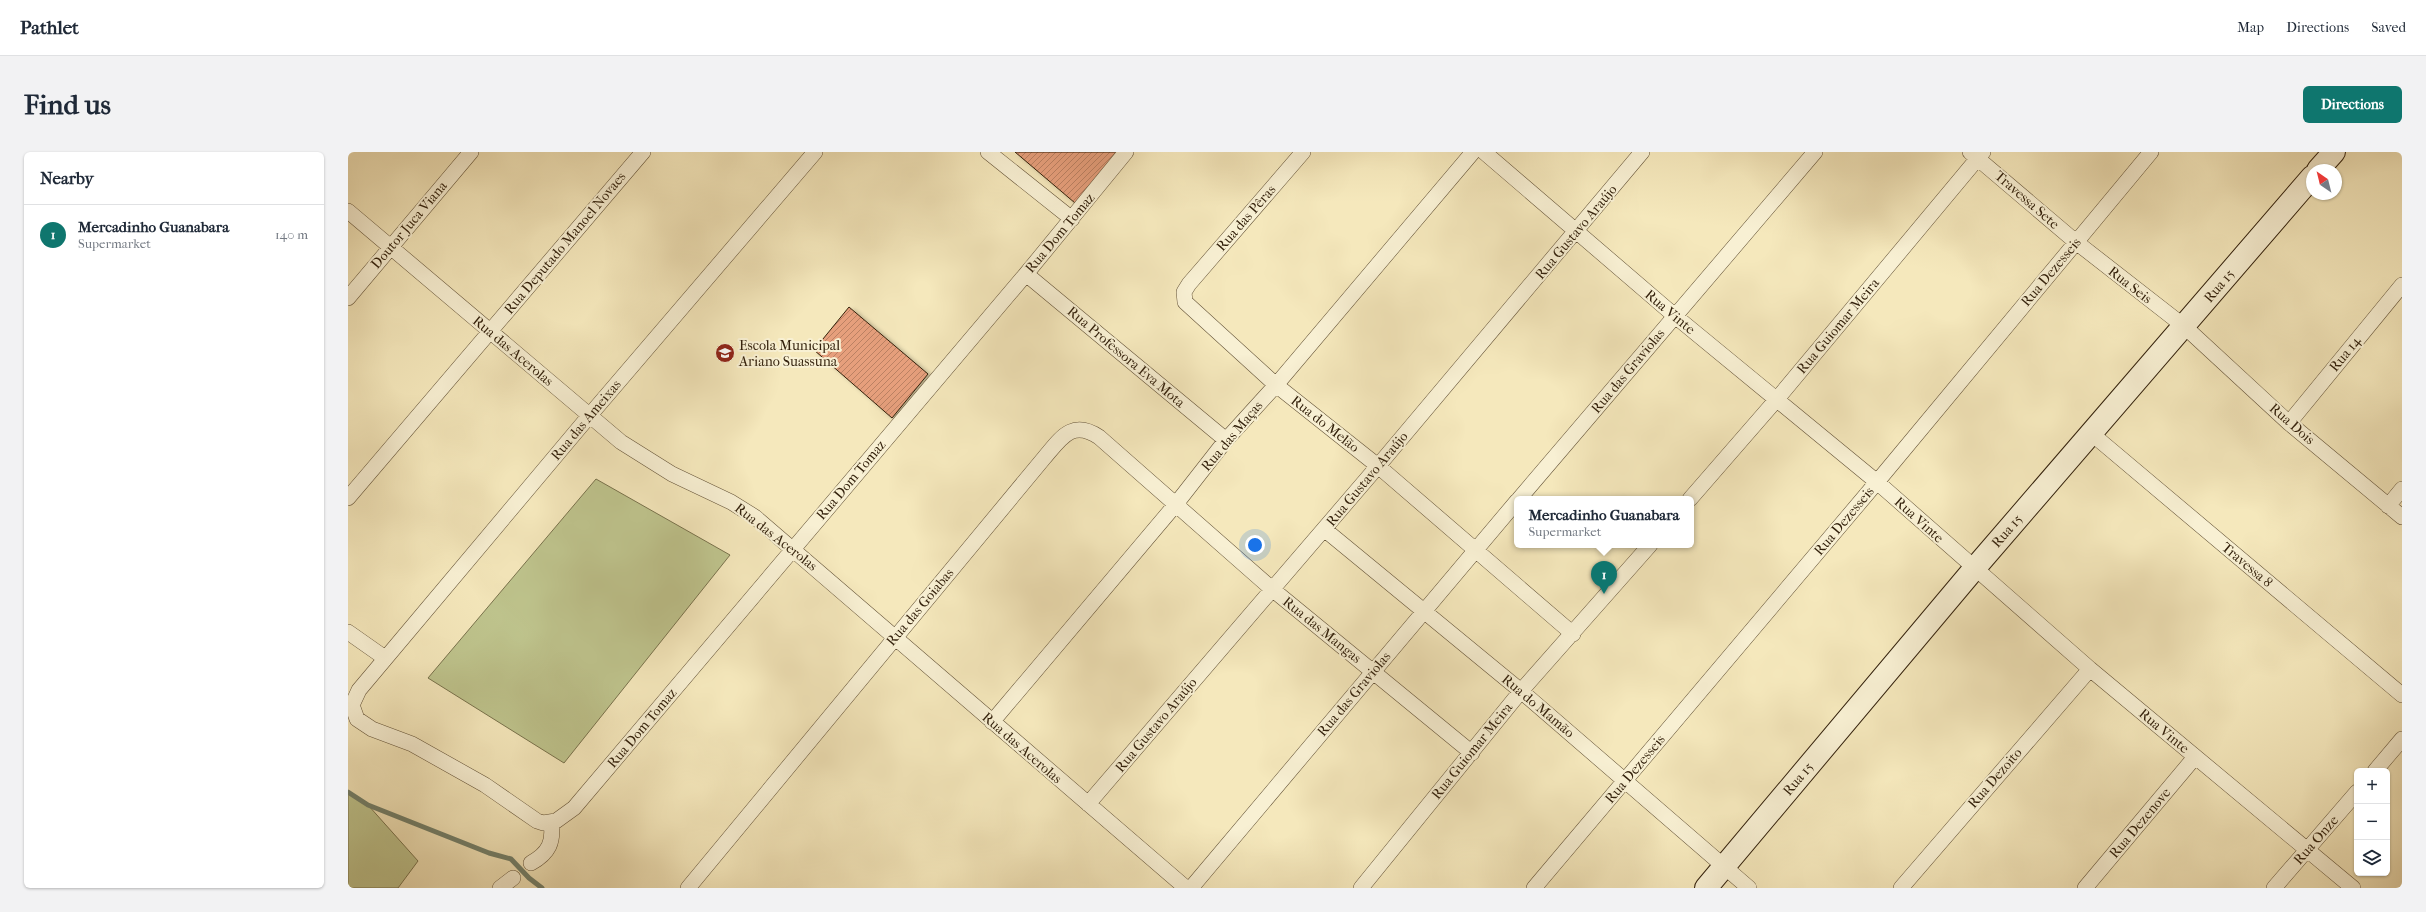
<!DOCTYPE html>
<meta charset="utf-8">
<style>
:root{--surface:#fff;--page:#f2f2f3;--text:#1f2937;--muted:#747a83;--line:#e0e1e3;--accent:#0f766e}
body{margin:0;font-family:"IM FELL French Canon",serif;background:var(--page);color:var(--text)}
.controls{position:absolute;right:12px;bottom:12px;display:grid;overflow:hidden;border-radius:6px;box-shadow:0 1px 3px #0004}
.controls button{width:36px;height:36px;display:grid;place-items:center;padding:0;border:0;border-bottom:1px solid var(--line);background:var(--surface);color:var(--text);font:20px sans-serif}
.compass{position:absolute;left:1958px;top:12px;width:36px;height:36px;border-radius:50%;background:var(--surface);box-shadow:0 1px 3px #0004;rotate:325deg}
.you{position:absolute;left:907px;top:393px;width:14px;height:14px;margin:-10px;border:3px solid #fff;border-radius:50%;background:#1a73e8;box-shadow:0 0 0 6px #1a73e833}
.badge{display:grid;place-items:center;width:26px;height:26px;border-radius:50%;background:var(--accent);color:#fff;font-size:13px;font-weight:700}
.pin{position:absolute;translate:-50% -33px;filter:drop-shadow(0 1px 2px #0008)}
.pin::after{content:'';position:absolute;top:21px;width:14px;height:12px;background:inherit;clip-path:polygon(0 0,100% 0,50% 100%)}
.popup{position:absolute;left:1166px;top:344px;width:180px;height:52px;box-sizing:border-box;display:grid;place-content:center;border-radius:6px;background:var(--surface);filter:drop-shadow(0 1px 3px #0005);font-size:13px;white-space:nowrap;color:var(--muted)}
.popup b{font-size:15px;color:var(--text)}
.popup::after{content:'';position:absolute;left:50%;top:100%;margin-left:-8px;border:8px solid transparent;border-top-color:var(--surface)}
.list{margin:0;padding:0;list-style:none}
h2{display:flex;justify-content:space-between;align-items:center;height:52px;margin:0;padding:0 16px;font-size:17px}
h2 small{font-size:13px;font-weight:400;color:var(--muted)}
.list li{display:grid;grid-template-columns:26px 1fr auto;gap:12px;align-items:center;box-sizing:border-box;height:60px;padding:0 16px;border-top:1px solid var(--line)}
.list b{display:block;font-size:15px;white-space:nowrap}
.list p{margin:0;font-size:13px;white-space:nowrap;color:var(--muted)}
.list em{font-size:13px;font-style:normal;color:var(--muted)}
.icon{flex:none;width:22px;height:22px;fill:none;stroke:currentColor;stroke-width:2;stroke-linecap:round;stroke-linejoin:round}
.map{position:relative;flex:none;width:2054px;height:736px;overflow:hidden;border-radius:6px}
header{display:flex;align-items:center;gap:24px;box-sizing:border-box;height:56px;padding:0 20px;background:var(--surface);border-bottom:1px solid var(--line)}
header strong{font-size:19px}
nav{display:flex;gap:22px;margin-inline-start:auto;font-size:14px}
.intro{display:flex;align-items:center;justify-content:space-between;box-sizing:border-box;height:96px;padding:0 24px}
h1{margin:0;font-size:28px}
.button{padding:10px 18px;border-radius:6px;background:var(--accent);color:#fff;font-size:14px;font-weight:700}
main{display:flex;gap:24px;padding:0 24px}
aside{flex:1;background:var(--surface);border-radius:6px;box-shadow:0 1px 3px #0004}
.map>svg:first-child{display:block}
</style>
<header>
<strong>Pathlet</strong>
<nav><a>Map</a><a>Directions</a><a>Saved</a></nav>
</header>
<div class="intro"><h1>Find us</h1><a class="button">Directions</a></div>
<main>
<aside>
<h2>Nearby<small></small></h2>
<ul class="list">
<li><span class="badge">1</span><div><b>Mercadinho Guanabara</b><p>Supermarket</p></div><em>140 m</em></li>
</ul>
</aside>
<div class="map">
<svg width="2054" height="736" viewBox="0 0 2054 736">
<defs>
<pattern id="building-hatch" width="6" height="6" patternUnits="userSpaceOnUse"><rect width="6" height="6" fill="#e69f7b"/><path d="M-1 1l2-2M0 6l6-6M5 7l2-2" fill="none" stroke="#bb8163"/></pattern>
<filter id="shadow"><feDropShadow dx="4.5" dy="2.5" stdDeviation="2" flood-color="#0004"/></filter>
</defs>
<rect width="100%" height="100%" fill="#f5e8bc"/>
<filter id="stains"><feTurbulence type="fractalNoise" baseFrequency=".005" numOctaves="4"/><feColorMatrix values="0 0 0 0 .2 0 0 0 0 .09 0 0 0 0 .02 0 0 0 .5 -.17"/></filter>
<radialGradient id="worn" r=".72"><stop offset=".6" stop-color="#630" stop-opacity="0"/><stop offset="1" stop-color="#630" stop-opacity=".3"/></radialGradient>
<!-- grass -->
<path fill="#bfc58e" stroke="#79734d" d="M248 327 382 403 216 611 80 526Z
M0 641 20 653 70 709 50 736H0Z"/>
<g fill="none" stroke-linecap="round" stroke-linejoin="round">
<!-- stream -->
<path stroke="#73816c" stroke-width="5" d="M0 640 20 653 141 701 163 707 181 726 194 736"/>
</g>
<!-- building -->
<path fill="url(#building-hatch)" stroke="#33210c" filter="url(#shadow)" d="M667 0H771L727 51Z
M501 155 580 222 544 266 466 198Z"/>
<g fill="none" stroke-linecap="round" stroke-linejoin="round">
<!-- minor casing -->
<g stroke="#645338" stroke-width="16">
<path id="minor" d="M467 0 242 263 11 538 4 553 9 567 24 577 64 592 137 633 189 669 195 671 208 669 226 656 678 122 778 0
M640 0 724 67
M955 0 841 132 836 140 837 150 928 233 1030 314 1225 482
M1136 0 1327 164 1529 330 1742 517 2005 736
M1622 0 1728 90 1837 175 1941 271 2054 365
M0 59 273 290 324 322 383 350 407 365 838 736
M678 122 878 288
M0 146 123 0
M1941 271 2054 133
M1744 282 2054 543
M0 346 295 0
M1171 347 1467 0
M1342 347 1429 247 1635 0
M2040 354 2054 337
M976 377 1173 539 1401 736
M0 480 37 506
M644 570 828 352 878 288 928 233 1125 0
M2027 619 2054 587
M740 652 1030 314 1294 0
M183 711C201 701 206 690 203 670
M152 736 165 726
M340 736 696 306C713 286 724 267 751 285L924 437 1124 601
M843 736 1169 349
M1013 736 1173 539 1302 393
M1186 736 1529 330 1803 0
M1553 736 1742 517
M1737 736 1847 605
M1926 736 2009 640"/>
</g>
<!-- secondary casing -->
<g stroke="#33210c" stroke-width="24">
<path id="secondary" d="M1970 18 1986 0
M1358 736 1626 417 1964 25"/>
</g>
<!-- minor -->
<use href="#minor" stroke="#f8f0d3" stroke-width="15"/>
<!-- secondary -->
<use href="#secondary" stroke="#f8f0d3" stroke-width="22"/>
</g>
<!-- icons -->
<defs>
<g id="school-disc" transform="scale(1)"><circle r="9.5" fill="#8f2418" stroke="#f8f0d3"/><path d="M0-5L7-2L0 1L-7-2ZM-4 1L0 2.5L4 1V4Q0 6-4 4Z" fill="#fff"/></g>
</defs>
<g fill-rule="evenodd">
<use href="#school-disc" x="377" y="201"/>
</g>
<g text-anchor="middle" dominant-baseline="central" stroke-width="4" stroke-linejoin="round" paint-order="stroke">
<!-- street labels -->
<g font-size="14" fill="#33210c" stroke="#f8f0d3">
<text transform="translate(1679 48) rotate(41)">Travessa Sete</text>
<text transform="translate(898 66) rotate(-49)">Rua das Pêras</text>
<text transform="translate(61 73) rotate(-50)">Doutor Juca Viana</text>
<text transform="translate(1228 80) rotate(-50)">Rua Gustavo Araújo</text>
<text transform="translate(712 81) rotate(-50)">Rua Dom Tomaz</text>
<text transform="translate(217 91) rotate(-50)">Rua Deputado Manoel Novaes</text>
<text transform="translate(1703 120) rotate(-50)">Rua Dezesseis</text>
<text transform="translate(1782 133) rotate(38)">Rua Seis</text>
<text transform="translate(1871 134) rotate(-50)">Rua 15</text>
<text transform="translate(1322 160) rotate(40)">Rua Vinte</text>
<text transform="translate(1490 174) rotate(-50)">Rua Guiomar Meira</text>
<text transform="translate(165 199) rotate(40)">Rua das Acerolas</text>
<text transform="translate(1997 202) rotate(-51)">Rua 14</text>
<text transform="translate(778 205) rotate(40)">Rua Professora Eva Mota</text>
<text transform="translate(1280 219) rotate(-50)">Rua das Graviolas</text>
<text transform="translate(238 268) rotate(-50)">Rua das Ameixas</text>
<text transform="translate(977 272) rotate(38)">Rua do Melão</text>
<text transform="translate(1944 272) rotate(41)">Rua Dois</text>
<text transform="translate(884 284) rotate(-50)">Rua das Maças</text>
<text transform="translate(1019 327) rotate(-50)">Rua Gustavo Araújo</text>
<text transform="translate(503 328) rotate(-50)">Rua Dom Tomaz</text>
<text transform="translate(1571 368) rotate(42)">Rua Vinte</text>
<text transform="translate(1496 369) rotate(-50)">Rua Dezesseis</text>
<text transform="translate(1659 379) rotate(-49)">Rua 15</text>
<text transform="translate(428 385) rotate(38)">Rua das Acerolas</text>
<text transform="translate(1899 413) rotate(40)">Travessa 8</text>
<text transform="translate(572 455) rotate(-50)">Rua das Goiabas</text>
<text transform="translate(974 478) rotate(39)">Rua das Mangas</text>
<text transform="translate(1006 542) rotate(-50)">Rua das Graviolas</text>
<text transform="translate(1190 554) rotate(40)">Rua do Mamão</text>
<text transform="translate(808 573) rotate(-50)">Rua Gustavo Araújo</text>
<text transform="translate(294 576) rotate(-50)">Rua Dom Tomaz</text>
<text transform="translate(1816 579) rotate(40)">Rua Vinte</text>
<text transform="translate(674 596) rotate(41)">Rua das Acerolas</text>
<text transform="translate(1124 599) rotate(-51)">Rua Guiomar Meira</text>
<text transform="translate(1287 617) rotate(-50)">Rua Dezesseis</text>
<text transform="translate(1647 626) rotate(-49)">Rua Dezoito</text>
<text transform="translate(1450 627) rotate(-50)">Rua 15</text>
<text transform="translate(1792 671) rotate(-50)">Rua Dezenove</text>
<text transform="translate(1968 688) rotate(-49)">Rua Onze</text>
</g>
<!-- poi labels -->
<g font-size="14" fill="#33210c" stroke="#f8f0d3" text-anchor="start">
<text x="391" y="193">Escola Municipal<tspan x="391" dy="16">Ariano Suassuna</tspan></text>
</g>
</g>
<rect width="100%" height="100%" filter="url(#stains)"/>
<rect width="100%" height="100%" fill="url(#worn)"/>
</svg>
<div class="controls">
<button>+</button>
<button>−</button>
<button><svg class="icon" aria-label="layers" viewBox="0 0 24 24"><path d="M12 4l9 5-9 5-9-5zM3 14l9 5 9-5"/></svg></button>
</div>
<svg class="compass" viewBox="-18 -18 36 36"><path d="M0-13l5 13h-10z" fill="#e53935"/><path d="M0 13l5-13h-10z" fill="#747a83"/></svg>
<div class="you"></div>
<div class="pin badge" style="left:1256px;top:442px">1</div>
<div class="popup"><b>Mercadinho Guanabara</b>Supermarket</div>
</div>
</main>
